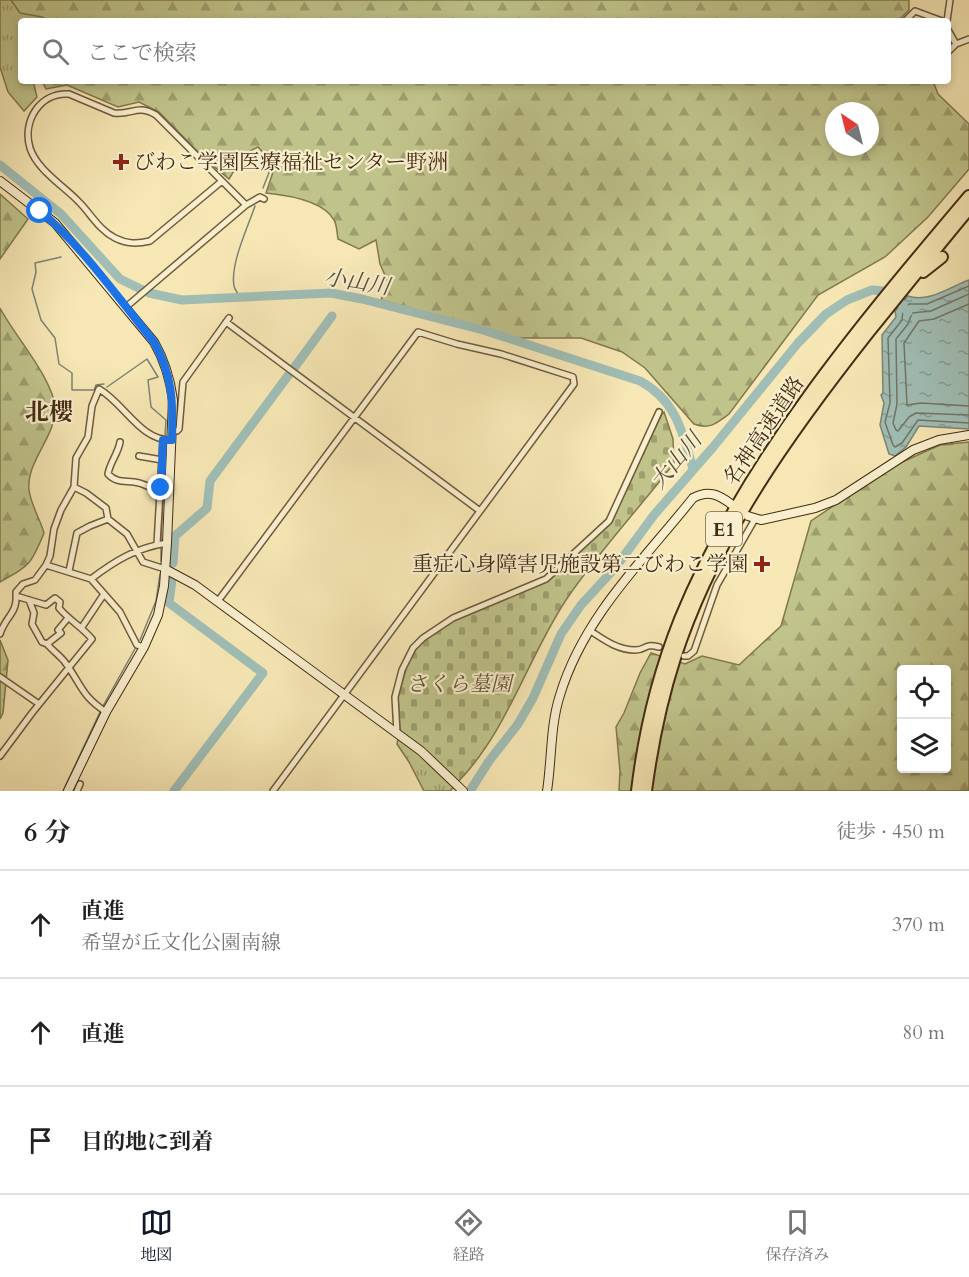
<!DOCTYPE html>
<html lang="ja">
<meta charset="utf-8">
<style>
:root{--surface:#fff;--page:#f2f2f2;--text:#222;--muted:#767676;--line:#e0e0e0;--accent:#111827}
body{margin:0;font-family:Cardo,"Noto Serif JP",serif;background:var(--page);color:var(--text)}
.controls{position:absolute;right:18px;bottom:18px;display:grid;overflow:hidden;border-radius:6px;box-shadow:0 3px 9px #0003}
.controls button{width:54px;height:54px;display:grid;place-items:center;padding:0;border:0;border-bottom:2px solid var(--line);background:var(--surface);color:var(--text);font:30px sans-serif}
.compass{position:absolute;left:825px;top:102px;width:54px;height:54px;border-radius:50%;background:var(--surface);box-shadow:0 3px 9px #0003;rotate:325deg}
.stop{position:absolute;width:18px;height:18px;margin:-14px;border:4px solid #1a73e8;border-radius:50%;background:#fff}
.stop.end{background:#1a73e8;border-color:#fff;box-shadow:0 2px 6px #0008}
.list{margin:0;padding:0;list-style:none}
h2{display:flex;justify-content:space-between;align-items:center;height:78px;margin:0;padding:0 24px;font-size:26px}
h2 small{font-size:20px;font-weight:400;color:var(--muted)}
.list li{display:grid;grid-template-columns:39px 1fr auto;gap:18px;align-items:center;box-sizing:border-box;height:108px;padding:0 24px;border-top:2px solid var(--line)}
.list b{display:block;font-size:22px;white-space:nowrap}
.list p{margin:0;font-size:20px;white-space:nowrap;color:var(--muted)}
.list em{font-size:20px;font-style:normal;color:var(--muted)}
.icon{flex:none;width:33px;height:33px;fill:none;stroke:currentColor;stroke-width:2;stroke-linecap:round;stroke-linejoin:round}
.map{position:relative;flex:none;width:969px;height:791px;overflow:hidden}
.search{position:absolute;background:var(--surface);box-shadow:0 3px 9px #0003;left:18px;right:18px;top:18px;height:66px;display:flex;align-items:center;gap:15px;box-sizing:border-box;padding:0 21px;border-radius:6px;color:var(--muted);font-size:22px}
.sheet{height:402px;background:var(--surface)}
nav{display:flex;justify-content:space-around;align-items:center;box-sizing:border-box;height:84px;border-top:2px solid var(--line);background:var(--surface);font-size:16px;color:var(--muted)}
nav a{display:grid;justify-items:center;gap:3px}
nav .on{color:var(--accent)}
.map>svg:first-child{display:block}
</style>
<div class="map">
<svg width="969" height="791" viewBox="0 0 969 791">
<defs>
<pattern id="grass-tufts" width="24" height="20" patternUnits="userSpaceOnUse" patternTransform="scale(1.5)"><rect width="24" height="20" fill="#c0c48b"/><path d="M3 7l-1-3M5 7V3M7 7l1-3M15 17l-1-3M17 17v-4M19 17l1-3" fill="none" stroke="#9e9f70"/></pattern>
<pattern id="forest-firs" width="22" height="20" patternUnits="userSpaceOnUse" patternTransform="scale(1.5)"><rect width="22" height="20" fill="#c0c48b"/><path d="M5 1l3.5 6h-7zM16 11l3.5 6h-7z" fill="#9e9f70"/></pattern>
<pattern id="cemetery-stones" width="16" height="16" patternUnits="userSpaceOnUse" patternTransform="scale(1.5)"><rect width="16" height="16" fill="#c0c48b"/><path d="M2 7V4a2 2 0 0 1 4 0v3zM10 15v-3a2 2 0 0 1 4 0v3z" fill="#9e9f70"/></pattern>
<pattern id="water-ripples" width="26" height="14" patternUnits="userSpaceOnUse" patternTransform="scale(1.5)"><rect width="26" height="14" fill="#a0beb6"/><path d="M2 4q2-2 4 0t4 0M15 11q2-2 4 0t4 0" fill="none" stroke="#849b93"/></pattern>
</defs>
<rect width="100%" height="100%" fill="#f6e7b4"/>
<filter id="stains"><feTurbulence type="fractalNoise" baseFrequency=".00333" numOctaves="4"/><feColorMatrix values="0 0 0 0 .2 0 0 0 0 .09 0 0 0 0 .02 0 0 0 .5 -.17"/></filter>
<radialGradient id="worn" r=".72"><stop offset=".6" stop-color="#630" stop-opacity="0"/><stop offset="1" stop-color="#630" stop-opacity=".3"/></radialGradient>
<!-- grass -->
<path fill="url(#grass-tufts)" stroke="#82784f" stroke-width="1.5" d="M0 0H48L42 21H21V81H33L37 97 24 111 8 92 0 67Z
M398 738 419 753 453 785V788L450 791H424L409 762 397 744Z"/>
<!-- forest -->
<path fill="url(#forest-firs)" stroke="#82784f" stroke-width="1.5" fill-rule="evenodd" d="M11 0H909V10L898 21H50L42 17 20 13Z
M42 81H933L938 94 969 124V169L928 217 885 257 818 295 729 414C717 423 710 430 694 424L645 368 622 352 581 338H518L381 300 388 282 380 264 376 240 359 249 338 239C337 233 337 225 334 220 323 200 286 195 266 193L275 166 258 147 244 154 229 179 203 157 159 112 139 102 118 107 67 85 46 89ZM834 111H870V147H834Z
M0 194 28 219 0 259Z
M0 308C14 335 54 380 55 408 56 437 26 461 29 490 31 505 40 519 44 533 31 565 30 565 0 582Z
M969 442V791H619L620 771 616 727 624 713 640 673 651 653 685 664 702 656 739 665 781 626 811 521 891 467 940 445ZM902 670H946V768H902Z
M0 640 8 660 3 713 0 719Z"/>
<!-- cemetery -->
<path fill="url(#cemetery-stones)" stroke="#82784f" stroke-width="1.5" d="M664 412 673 439 674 463C639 509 598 552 566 600 527 659 508 730 458 782L421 747 400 731 398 697 408 662 414 651 423 641 454 620 549 580 611 521 662 414Z"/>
<!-- water -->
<path fill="url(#water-ripples)" stroke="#7b8375" stroke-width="1.5" d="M969 280V429L919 426 906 447 895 456 889 454 880 425 884 403 881 395 883 393 882 335 896 317 895 311 908 296C928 303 950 287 969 280Z"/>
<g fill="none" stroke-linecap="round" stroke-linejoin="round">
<!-- shore -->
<path stroke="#727464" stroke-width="1.5" d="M969 286 927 304H909L903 311 902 320 888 338 890 403 885 422 893 445 895 447 902 443 918 420 969 423
M969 294 931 311 912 313 908 324 896 339 897 404 893 423 896 430 898 431 909 417 916 413 969 415
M969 304 934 319 919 321 904 343 907 405 921 403 969 406"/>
<!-- stream -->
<path stroke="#7b8375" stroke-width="1.5" d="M263 188 272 165
M61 257 35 263 36 272 32 289 41 320 55 338 59 364 72 373V390H94L96 385 104 384
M241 298C238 294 235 290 234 286 230 264 248 227 255 206
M107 387 147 359 158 377 148 380 151 407 166 420 165 436
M163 489 164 474
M161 540 163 495
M161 561V547
M140 640 156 601 160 574
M103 706 136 647
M63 791 100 712"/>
<!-- river -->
<path stroke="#a0beb6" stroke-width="9" d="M0 165 61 214 120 279 149 293 182 300 331 293 362 299 483 330 640 381C676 400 683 433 693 469
M294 368 332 316
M173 563 175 536 207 508 210 481 290 373
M172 579 169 603 263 673 174 791
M470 791 489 761 518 724 533 698 561 634 581 605 615 568 654 515 714 446 798 343 826 314 847 300 872 290 883 291 901 304 908 312"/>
<!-- street casing -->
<g stroke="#705a3b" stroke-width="8">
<path id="street" d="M905 21 915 11 942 21
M947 21 950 0
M948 30 956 44
M948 52 956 44 969 39
M222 181 150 241C137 244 127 244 115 238 99 230 91 214 79 202 64 186 37 170 30 148 22 121 40 92 69 94L114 113C133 115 137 104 156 115L246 205
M126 307 246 205 260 197 264 199
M226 322 480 511
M172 431H177L179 429 183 382 229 318
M120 442C118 454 110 462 108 474 117 484 127 480 139 483 147 485 154 490 162 492
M139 456 162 460
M74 487 86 493 106 508 108 519 127 534 143 562 165 569
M157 544 163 440
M46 565 91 579 120 612 137 645 144 647
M69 571 77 533 90 526 108 519
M91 579C116 560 136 548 167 543
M29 600 34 613 32 624 42 642 47 644
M218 601 418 332 457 344 501 354 573 377 574 384 273 791
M68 618 58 630 61 633 47 644C52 650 59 655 64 661 81 683 80 695 106 712
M82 627 104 594
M589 630C603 639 617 650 635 650 647 650 643 643 659 647
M0 634C6 615 18 614 16 592L23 584 35 580 46 565 50 556 54 529 61 510 74 487 76 458 88 437 92 406 99 389C124 403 140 441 172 440
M684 656H688L694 651 717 585 755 519
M0 677 39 704
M397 733 395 697 402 670 413 648 423 638 453 618 546 579 609 521 659 412
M0 756 32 713 92 639C82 627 69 620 59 608L60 602 55 598 46 605 16 596
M77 791 80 784"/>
</g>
<!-- secondary casing -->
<g stroke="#442b13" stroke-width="10">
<path id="secondary" d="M0 181 55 223 154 342C165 361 170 378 173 400L167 543 164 586 158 615 144 647 106 712 68 791
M748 516 761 520 815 508 836 500 913 450 939 440 969 435
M165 569 195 585 421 751 463 791
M547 791C552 759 550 726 560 695 584 616 643 561 693 498 708 490 718 494 731 504"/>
</g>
<!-- highway casing -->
<g stroke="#442b13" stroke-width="14">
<path id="highway" d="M923 272 942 257
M637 791C644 732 658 674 680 619 745 461 860 325 969 196
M646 791C652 746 661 701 675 658 714 537 791 431 869 332 902 291 935 250 969 209"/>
</g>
<!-- street -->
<use href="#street" stroke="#f9efce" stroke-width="5"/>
<!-- secondary -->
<use href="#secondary" stroke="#f9efce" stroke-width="8"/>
<!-- highway -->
<use href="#highway" stroke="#f6e7b4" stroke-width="10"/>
</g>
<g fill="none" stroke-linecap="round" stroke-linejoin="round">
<!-- route -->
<path stroke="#1a73e8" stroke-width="8" d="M40 211C82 246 119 299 154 342 173 376 173 402 172 440H163L161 488"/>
</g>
<!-- markers -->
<g fill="#8f2418" stroke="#f9efce" stroke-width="2">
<path d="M118 153h6v6h6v6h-6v6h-6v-6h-6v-6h6z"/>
<path d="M759 555h6v6h6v6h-6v6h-6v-6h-6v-6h6z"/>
</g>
<g text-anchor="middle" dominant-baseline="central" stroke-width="4.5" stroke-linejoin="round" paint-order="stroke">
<!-- shield labels -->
<rect fill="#f9efce" stroke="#7a664b" stroke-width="1.5" x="706" y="512" width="36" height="34" rx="4.5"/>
<g font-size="20" font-weight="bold" fill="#442b13">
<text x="724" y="529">E1</text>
</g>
<!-- poi labels -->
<g font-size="21" fill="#442b13" stroke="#f9efce" text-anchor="start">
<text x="134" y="162">びわこ学園医療福祉センター野洲</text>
<text x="748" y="564" text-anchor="end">重症心身障害児施設第二びわこ学園</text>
</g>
<!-- street labels -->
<g font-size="21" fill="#442b13" stroke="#f9efce">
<text transform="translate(764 431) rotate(-56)">名神高速道路</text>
</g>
<!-- park labels -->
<g font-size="21" font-style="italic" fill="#635131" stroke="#f9efce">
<text x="459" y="684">さくら墓園</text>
</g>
<!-- water labels -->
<g font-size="22" font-style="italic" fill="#5b503c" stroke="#f9efce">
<text transform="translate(357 282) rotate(9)">小山川</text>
<text transform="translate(676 461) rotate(-50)">大山川</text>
</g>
<!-- quarter labels -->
<g font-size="24" font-weight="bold" fill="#442b13" stroke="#f9efce">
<text x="49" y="412">北櫻</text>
</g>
</g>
<rect width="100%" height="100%" filter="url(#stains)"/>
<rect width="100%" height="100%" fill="url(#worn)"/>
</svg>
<div class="controls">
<button><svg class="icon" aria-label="locate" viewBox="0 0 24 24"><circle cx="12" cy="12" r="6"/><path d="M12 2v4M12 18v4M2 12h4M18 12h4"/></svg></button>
<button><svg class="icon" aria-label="layers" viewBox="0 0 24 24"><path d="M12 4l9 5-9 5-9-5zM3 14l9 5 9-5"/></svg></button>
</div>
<svg class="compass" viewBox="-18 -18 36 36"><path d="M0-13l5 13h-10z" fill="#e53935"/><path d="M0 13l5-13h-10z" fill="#767676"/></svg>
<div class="stop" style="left:40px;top:211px"></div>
<div class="stop end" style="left:161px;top:488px"></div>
<div class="search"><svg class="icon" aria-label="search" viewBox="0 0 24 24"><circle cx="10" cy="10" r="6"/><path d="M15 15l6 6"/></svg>ここで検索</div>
</div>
<section class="sheet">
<h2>6 分<small>徒歩 · 450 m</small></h2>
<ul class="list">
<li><svg class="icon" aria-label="ahead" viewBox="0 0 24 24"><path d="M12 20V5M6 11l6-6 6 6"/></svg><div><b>直進</b><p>希望が丘文化公園南線</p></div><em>370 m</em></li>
<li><svg class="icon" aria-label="ahead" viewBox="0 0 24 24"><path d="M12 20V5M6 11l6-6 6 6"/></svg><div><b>直進</b></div><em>80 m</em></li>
<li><svg class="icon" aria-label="arrive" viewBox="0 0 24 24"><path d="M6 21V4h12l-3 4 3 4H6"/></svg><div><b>目的地に到着</b></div></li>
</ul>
</section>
<nav>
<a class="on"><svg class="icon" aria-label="map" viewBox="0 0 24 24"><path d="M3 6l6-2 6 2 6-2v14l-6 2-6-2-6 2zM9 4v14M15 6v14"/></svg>地図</a>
<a><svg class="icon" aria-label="directions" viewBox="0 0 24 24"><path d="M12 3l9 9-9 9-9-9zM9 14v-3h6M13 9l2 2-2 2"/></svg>経路</a>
<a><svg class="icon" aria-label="saved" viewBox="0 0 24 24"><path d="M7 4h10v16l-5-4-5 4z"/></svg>保存済み</a>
</nav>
